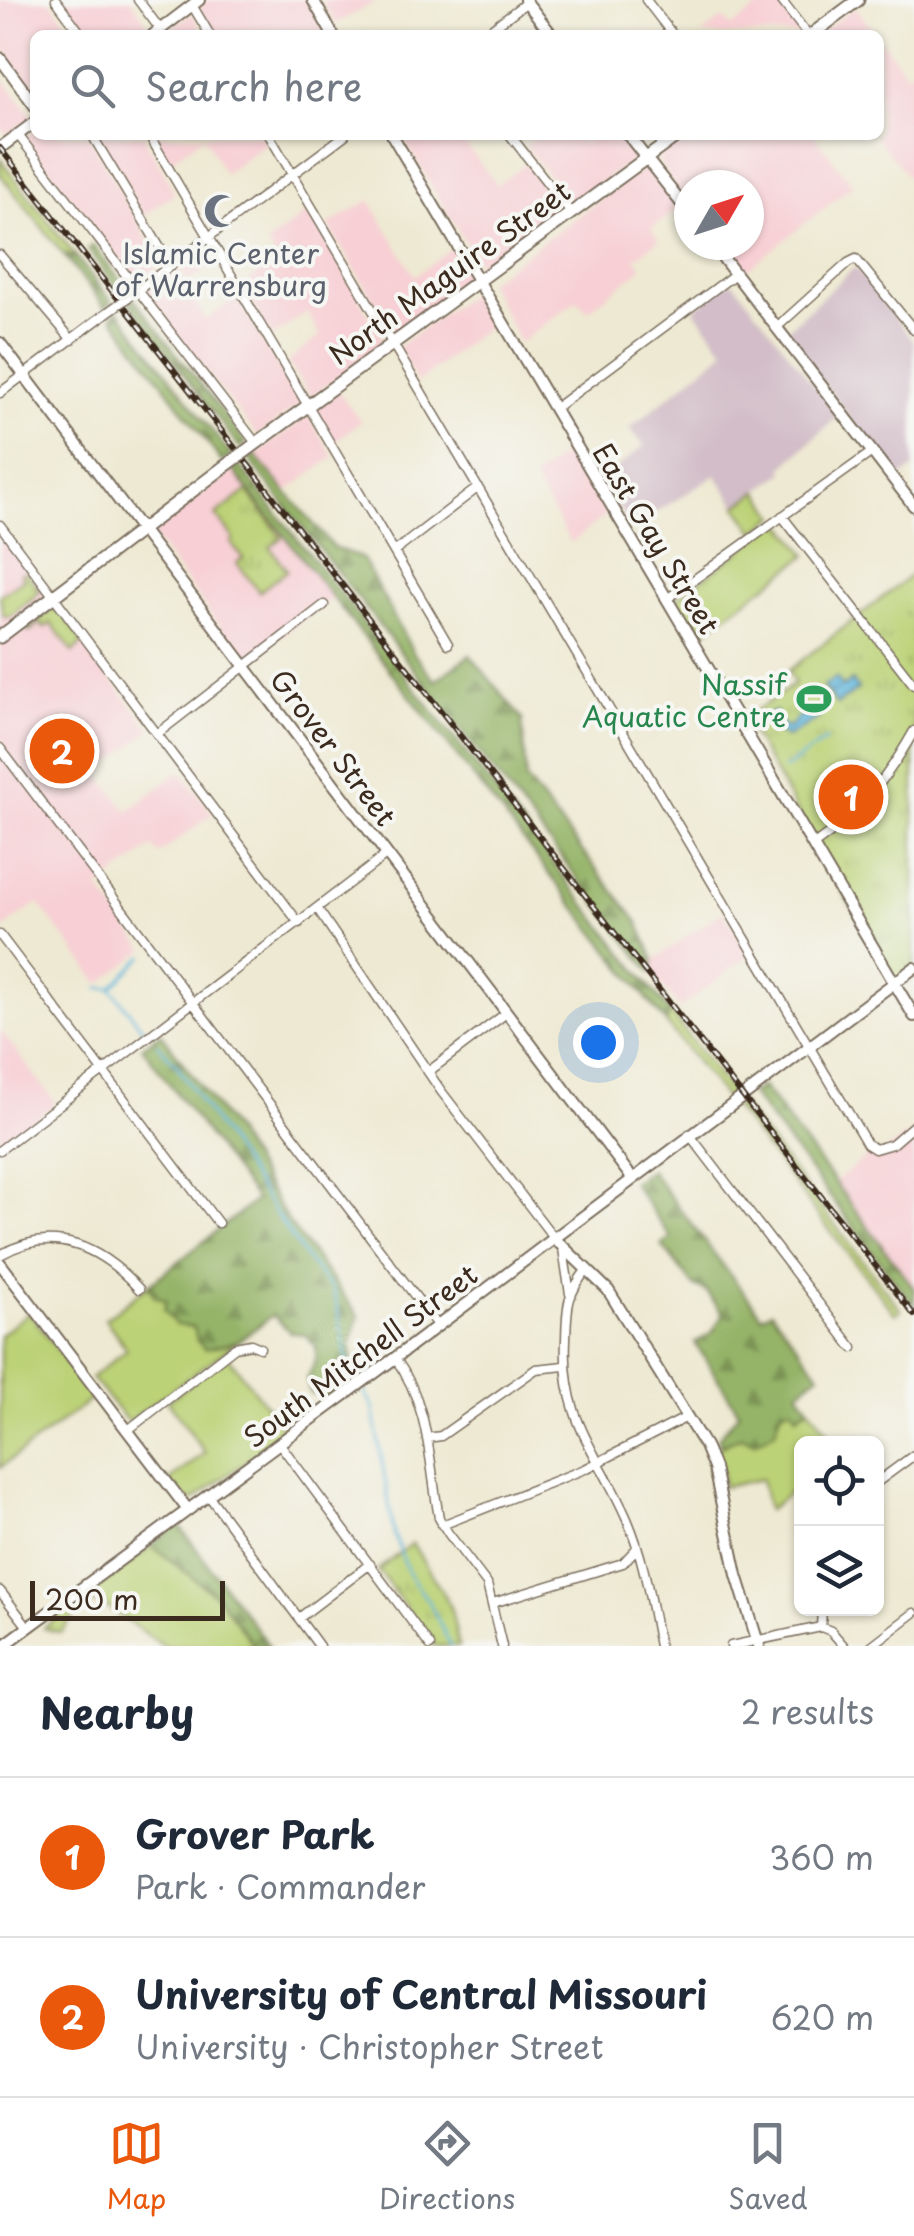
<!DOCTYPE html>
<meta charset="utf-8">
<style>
:root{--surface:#fff;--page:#f2f2f3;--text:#1f2937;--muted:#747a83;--line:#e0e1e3;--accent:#ea580c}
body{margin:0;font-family:"Playpen Sans",sans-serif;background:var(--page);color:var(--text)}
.controls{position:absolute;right:30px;bottom:30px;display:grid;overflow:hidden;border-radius:15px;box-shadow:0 2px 8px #0004}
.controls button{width:90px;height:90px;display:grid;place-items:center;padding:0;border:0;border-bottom:2px solid var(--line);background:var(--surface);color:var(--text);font:50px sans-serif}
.compass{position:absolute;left:674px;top:170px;width:90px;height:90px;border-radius:50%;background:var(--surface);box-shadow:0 2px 8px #0004;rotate:51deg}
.scale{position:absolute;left:30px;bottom:25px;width:195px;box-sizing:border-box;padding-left:10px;border:5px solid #3b2a1e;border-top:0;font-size:28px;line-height:35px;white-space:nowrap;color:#3b2a1e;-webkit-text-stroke:8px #f6f6f2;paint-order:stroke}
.you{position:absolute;left:598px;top:1042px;width:35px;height:35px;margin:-25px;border:8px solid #fff;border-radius:50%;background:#1a73e8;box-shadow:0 0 0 15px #1a73e833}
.badge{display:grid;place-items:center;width:65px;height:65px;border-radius:50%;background:var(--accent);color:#fff;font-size:32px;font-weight:700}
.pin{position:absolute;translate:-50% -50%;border:5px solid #fff;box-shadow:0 2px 10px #0006}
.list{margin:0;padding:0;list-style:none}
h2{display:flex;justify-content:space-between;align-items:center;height:130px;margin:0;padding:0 40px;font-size:42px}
h2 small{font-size:32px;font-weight:400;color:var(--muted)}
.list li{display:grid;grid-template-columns:65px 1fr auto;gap:30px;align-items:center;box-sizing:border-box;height:160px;padding:0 40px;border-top:2px solid var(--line)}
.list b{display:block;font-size:38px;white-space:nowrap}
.list p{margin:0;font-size:32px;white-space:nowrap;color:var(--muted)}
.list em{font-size:32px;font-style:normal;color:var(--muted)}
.icon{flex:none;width:55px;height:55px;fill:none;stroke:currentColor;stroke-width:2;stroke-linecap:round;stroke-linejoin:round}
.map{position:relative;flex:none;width:914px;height:1646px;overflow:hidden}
.search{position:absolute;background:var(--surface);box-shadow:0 2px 8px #0004;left:30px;right:30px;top:30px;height:110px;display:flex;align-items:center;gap:25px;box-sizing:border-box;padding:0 35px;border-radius:15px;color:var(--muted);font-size:38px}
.sheet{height:450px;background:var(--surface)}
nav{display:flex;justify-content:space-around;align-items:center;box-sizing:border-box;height:140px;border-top:2px solid var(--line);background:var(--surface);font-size:28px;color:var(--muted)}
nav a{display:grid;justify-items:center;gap:5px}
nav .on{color:var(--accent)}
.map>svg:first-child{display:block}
</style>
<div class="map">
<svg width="914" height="1646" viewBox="0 0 914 1646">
<defs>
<pattern id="forest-firs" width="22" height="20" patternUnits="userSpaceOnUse" patternTransform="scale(2.5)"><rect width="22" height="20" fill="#95b468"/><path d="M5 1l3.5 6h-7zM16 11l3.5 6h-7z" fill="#7b9355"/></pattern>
<pattern id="park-tufts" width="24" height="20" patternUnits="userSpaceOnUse" patternTransform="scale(2.5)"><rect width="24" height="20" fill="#bcd277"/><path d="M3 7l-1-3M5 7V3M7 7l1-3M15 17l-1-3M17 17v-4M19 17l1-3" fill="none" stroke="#a2b466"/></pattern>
<pattern id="water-waves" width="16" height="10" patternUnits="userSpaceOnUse" patternTransform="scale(2.5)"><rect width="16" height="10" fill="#5fb6dc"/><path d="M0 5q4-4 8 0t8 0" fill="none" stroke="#5094b2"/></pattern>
</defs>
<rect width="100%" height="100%" fill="#f6f6f2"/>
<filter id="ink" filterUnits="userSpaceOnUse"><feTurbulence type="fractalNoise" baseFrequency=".01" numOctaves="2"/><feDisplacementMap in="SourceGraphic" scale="20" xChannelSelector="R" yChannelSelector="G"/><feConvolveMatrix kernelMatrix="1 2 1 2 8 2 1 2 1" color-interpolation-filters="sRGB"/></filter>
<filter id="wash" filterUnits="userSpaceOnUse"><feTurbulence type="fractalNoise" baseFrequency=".0048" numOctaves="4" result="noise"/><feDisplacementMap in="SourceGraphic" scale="40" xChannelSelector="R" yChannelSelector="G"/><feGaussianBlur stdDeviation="2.25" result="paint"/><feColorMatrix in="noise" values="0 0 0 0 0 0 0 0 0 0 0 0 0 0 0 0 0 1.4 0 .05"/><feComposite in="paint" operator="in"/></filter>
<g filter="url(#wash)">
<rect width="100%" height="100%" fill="#eee9d2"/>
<!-- built -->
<path fill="#f7cfd4" d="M0 0H50L76 35H35V92L0 43Z
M61 0H131L152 29 141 35H86Z
M209 0H307L327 35H217L200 10V5Z
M321 0H379L335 24Z
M769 0H777L803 35H701L723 18 732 27Z
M855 7 877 35H818Z
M190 14 195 17 203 35H161Z
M879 38 906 73 914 68V184L874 135H879Z
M0 74 33 117 7 134 0 127Z
M35 129V135H88L162 264 141 279H134L25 139Z
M97 135H143L175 193 144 216Z
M154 135H261L266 143 224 174 204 136 169 162Z
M401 135H458L497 185 526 163 562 211 481 268Z
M539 135H575L582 144 595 135H624L637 157 571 204 525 146Z
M687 135H814L853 185 741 275 717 245H749V185H689V208L658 160Z
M645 167 678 209 651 229 659 240 635 258 642 268 588 311 577 300 520 343 487 282Z
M370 200 415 276 453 247 469 276 466 283 394 335 328 225Z
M309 211 384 342 311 397 287 362 320 336 307 312 272 337 242 287 276 260 267 243Z
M206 246 216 261 189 282 180 265Z
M176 267 206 320 237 296 300 404 257 436 146 295V291Z
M474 291 494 321 417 383 398 347Z
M338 391 361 421 332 444 313 411Z
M308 416 334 457 285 493 255 455Z
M568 451 607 514 571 543 533 479Z
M233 470 333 597 246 662 151 534Z
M0 536 151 730 98 773 128 811 180 771 213 814 159 854 152 847 98 888 145 950 100 984 38 903 0 931Z
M723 911 749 955 680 1008 651 972 654 960Z
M0 1030 56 1103 0 1145Z
M914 1131V1288L833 1183 868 1156 883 1153Z"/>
<!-- industrial -->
<path fill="#d2bdc8" d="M855 267 914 342V468L898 480 784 332Z
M730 282 735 284 838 416 783 467 785 472 737 506 716 475 631 528 602 480 644 446 630 428 725 351 694 309Z"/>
<!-- green -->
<path fill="#bcd277" stroke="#7c7e4a" stroke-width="2.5" d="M0 159 77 258 63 254 0 174Z
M759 491 776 516 755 532 737 506Z
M778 523 785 526 807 555 696 638 674 600Z
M24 572 28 574 41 593 37 589 36 595 11 616H3L0 595 24 579 21 574Z
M56 606 84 642 73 652 51 623 44 628 40 623 30 631 27 630Z
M669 1011 734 1096 727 1101 666 1023Z
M740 1103 901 1310 895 1314 734 1107Z
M149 1285 154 1295C178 1305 194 1325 205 1348L237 1342 128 1422 91 1378 127 1349 105 1319Z
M29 1312 93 1398 0 1468V1335Z
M227 1355 286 1432 195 1499 187 1501 169 1481 205 1453 168 1401Z
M791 1406 797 1415 809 1407 836 1443 802 1444 801 1484 768 1510 761 1479 724 1487 721 1464 714 1449 742 1436 755 1442 775 1431 781 1412Z
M152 1546 217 1596 254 1646H164L98 1601 72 1618 61 1633 44 1628Z"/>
<!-- forest -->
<path fill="url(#forest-firs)" stroke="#686f43" stroke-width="2.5" d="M93 245 127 289 121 295 88 249Z
M63 254 77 258 112 302 105 307Z
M134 299 246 443 240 448 129 302Z
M118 310 231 455 222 462 112 316Z
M255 455 333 547 362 558 414 654 435 681 470 655 522 719 526 780 638 922 654 960 651 972 249 459Z
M239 465 669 1011 666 1023 233 470Z
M161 1033 234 1131 289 1223 359 1316C351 1340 345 1355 360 1377L331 1399 310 1393 307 1379 316 1360V1347L306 1335 290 1332 273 1315 237 1342 205 1349 197 1341 194 1327 176 1325 164 1310 166 1300 154 1295 149 1285 256 1200 142 1047Z
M762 1086 914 1288V1306L751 1094Z
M650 1170 762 1316 771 1311 820 1374 798 1391 809 1407 797 1415 791 1407 781 1412 775 1431 754 1442 742 1436 721 1445 718 1438 739 1412 695 1343 712 1333 723 1314 707 1292 693 1285 662 1245 671 1238 632 1182Z
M177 1523 269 1646H254L217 1596 152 1546Z"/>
<!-- park -->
<path fill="url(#park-tufts)" stroke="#7c7e4a" stroke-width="2.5" d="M247 491 282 538 270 547 287 570 259 592 237 563 243 558 231 543 234 539 216 515Z
M914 573V967L895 983 744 719 795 684 788 671Z
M412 1543 450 1605 459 1646H435L378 1570Z"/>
<!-- water -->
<path fill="url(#water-waves)" stroke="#4d707d" stroke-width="2.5" d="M836 678 843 687 852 681 858 689 837 705 823 687Z
M815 707 819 708 820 717 787 737 780 734 768 714 775 711 782 725 789 728 799 716H805Z"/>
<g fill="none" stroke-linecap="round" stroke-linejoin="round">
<!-- stream -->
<path stroke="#5fb6dc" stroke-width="2.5" d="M784 769 826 740
M144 956 111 988 145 1032
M98 988H111
M157 1044 176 1064 304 1256 334 1292 349 1368 355 1377
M362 1389 373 1406 394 1535 409 1575 429 1602 451 1646"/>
</g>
</g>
<g filter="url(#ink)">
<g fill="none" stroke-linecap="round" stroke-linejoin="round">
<!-- street casing -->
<g stroke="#7a6d5d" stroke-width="11">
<path id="street" d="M56 0 82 35
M138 0 160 29
M646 0 673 35
M781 0 808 35
M192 5 210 35
M483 35 527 2
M18 135 256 443
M92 135 171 266
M149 135 448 644
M269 135 867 1144 875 1149 892 1144 914 1125
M510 135 571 213
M0 255 72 340
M134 293 345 135
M776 328 848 263 856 259 914 330
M0 393 105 314
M554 409 735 274
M782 516 914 685
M0 525 299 923
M394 552 476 489
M667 599 872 452
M157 734 324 605
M0 748 437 1325
M814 845C859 814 887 779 914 731
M317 908 441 1091 554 1238
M0 935 218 1223
M428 1072 505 1014
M689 1134 853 1348
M0 1150 386 855
M563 1249 570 1294
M0 1255C53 1224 101 1247 139 1289
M587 1269C566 1296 567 1307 566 1340 562 1422 597 1450 627 1519 644 1558 651 1604 659 1646
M395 1358C430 1405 429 1462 439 1518L448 1533 487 1584 502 1646
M128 1430 235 1347 251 1344 260 1348
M427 1438 441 1436 536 1369 564 1366
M280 1444 430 1646
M876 1483 914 1455
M209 1496 319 1646
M442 1525 585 1469 687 1417
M0 1591 28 1627
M493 1603 623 1563 637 1548
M822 1608 821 1627 831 1631 844 1646
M299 1618 370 1564
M731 1646 821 1627
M871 1646 914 1613"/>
</g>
<!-- secondary casing -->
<g stroke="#7a6d5d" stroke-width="14">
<path id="secondary" d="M313 0 333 35
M525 0 552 35
M153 35 199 0
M0 58 35 106
M392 135 914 1016
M628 135 689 213
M0 148 35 122
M713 245 914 506
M0 343 632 1178
M554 1238 608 1290 705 1446 714 1468 737 1575 759 1646
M0 1263 188 1510
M3 1646 395 1358 914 968"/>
</g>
<!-- primary casing -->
<g stroke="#7a6d5d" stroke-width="15">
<path id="primary" d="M811 35 858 0
M250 448 678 135
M0 637 224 467"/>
</g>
<!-- street -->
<use href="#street" stroke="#fff" stroke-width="8"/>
<!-- secondary -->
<use href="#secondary" stroke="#fff" stroke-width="10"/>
<!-- primary -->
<use href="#primary" stroke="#fff" stroke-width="11"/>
<!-- rail casing -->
<g stroke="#3b2a1e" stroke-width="6">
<path id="rail" d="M0 148 914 1315"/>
</g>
<!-- rail -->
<use href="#rail" stroke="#f6f6f2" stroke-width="2.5" stroke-dasharray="8" stroke-linecap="butt"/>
<!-- street-bridge casing -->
<g stroke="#7a6d5d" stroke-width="11" stroke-linecap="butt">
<path id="street-bridge" d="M105 314 130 296"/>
</g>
<!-- primary-bridge casing -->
<g stroke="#7a6d5d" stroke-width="15" stroke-linecap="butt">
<path id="primary-bridge" d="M224 467 250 448"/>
</g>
<!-- street-bridge -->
<use href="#street-bridge" stroke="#fff" stroke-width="8"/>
<!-- primary-bridge -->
<use href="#primary-bridge" stroke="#fff" stroke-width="11"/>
</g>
</g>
<!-- icons -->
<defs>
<g id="mosque-bare" transform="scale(2.7)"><path d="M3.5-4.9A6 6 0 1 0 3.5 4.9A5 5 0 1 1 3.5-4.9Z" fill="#6b7280" stroke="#f6f6f2" stroke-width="2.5" paint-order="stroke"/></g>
<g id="stadium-bare" transform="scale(2.7)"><path d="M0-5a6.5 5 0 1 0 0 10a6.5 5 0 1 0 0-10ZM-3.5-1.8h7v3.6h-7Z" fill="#2e9e5b" stroke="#f6f6f2" stroke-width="2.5" paint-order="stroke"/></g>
</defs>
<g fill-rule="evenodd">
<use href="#mosque-bare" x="221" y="211"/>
<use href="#stadium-bare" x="814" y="699"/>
</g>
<g text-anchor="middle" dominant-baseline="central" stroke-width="8" stroke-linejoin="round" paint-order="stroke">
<!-- worship labels -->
<g font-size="28" fill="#5b616d" stroke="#f6f6f2">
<text x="221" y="252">Islamic Center<tspan x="221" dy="32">of Warrensburg</tspan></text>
</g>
<!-- street labels -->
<g font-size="28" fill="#3b2a1e" stroke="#f6f6f2">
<text transform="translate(449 272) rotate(-36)">North Maguire Street</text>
<text transform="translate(657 538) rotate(59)">East Gay Street</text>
<text transform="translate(334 747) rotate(53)">Grover Street</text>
<text transform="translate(360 1355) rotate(-37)">South Mitchell Street</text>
</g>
<!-- leisure labels -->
<g font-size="28" fill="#27864d" stroke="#f6f6f2" text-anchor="end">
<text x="786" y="683">Nassif<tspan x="786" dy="32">Aquatic Centre</tspan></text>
</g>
</g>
</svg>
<div class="controls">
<button><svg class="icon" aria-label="locate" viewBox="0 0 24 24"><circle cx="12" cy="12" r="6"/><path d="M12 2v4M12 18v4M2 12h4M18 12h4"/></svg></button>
<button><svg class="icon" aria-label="layers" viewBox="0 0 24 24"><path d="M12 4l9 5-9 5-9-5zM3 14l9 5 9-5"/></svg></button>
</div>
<svg class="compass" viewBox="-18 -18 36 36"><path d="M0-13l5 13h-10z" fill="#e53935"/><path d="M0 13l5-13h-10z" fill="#747a83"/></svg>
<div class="scale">200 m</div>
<div class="you"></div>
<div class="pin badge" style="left:851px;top:797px">1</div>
<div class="pin badge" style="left:62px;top:751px">2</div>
<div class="search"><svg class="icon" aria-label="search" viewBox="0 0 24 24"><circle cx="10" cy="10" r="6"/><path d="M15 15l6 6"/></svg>Search here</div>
</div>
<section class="sheet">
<h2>Nearby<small>2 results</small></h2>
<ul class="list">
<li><span class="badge">1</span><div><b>Grover Park</b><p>Park · Commander</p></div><em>360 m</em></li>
<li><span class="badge">2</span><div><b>University of Central Missouri</b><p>University · Christopher Street</p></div><em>620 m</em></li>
</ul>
</section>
<nav>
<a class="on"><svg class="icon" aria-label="map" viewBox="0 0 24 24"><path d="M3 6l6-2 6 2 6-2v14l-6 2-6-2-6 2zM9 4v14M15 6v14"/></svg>Map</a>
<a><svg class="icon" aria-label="directions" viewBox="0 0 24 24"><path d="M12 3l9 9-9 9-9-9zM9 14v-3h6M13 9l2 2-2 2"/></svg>Directions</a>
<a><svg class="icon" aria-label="saved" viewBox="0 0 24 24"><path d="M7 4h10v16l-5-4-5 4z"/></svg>Saved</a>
</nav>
